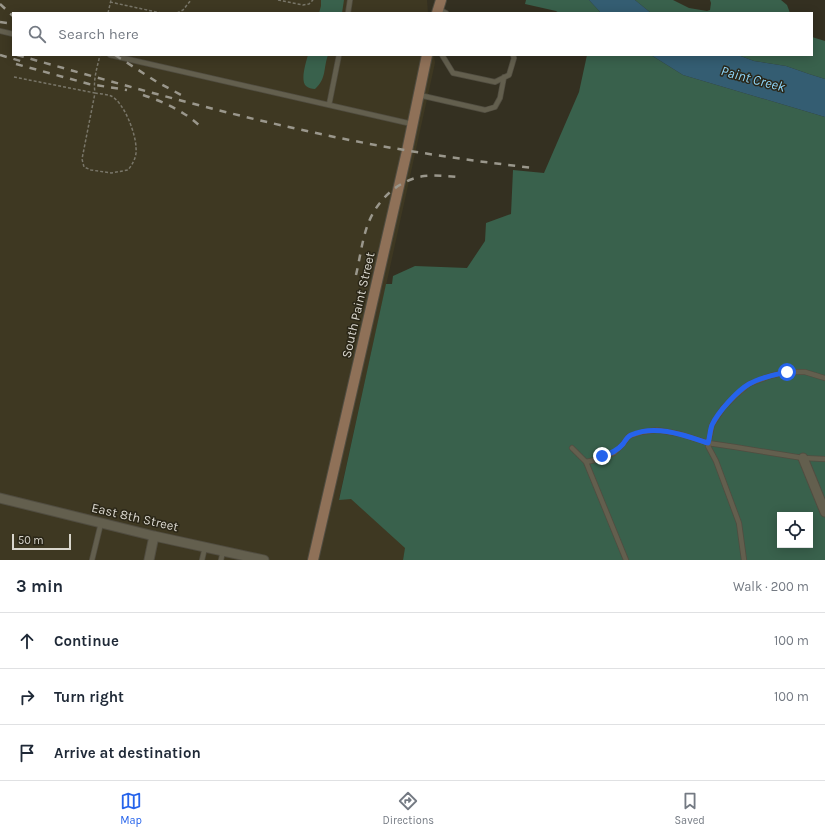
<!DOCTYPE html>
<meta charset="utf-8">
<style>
:root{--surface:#fff;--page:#f2f2f3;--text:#1f2937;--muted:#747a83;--line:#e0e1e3;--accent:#2563eb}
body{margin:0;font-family:Karla,sans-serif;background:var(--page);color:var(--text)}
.controls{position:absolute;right:12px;bottom:12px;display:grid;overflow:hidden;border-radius:0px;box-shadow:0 2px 10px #0003}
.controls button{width:36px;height:36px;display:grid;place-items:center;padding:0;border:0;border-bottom:1px solid var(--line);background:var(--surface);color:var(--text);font:20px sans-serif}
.scale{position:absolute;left:12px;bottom:10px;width:59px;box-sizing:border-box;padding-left:4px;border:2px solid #d9d6cd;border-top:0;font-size:11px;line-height:14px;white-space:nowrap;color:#d9d6cd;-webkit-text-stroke:3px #2a2617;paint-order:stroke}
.stop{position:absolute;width:12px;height:12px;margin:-9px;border:3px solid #2563eb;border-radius:50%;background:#fff}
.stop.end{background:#2563eb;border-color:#fff;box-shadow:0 1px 4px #0008}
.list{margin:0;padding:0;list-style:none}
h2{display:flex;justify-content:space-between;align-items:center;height:52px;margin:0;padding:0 16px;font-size:17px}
h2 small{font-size:13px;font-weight:400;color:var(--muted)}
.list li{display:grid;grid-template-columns:26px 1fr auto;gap:12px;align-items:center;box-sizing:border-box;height:56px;padding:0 16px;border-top:1px solid var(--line)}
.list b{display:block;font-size:15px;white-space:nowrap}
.list em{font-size:13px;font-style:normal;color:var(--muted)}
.icon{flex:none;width:22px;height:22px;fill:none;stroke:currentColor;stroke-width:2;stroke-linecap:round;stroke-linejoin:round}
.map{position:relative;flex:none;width:825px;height:560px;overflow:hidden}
.search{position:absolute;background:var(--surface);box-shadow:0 2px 10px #0003;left:12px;right:12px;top:12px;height:44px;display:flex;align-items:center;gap:10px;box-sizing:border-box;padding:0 14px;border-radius:0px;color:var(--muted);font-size:15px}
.sheet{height:220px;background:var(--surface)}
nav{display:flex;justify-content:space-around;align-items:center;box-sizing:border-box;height:56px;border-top:1px solid var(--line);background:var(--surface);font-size:11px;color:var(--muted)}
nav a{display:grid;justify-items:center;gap:2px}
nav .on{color:var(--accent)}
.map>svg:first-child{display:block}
</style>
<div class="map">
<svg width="825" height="560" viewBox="0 0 825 560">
<rect width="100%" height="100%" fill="#343021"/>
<!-- built -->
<path fill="#3e3822" d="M0 0H427L428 13H13V55H434L435 63 339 499 378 497 406 545 403 560H0Z"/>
<!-- forest -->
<path fill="#39614c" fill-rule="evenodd" d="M321 0H344L342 13H319L321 6Z
M526 0H589L601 13H559L556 11 525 4Z
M635 0H673L689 8 707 11 710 10 711 3 710 0H781L787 5 790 13H651Z
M812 37 825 41V79L809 74 786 66 754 61 738 55H812Z
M308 55H328C323 69 327 78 315 89 312 89 308 88 306 86 300 81 306 62 308 55Z
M587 55H651L683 75 825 117V560H403L405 548 351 499 339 500 386 284H392L393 276 415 266 467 268 485 241 486 223 511 214 513 170 544 173 579 92ZM780 515H810V545H780Z"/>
<!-- water -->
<path fill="#345d72" d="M589 0H635L651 13H601Z
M651 55H738L754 61 786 66 809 74 825 79V117L683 75Z"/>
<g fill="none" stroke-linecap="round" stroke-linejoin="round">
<!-- service casing -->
<g stroke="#514d41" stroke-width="6">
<path id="service" d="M438 9 446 13
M348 13 350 0
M0 31 13 34
M110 55 412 124
M442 55 453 73 495 82 509 75 514 58 513 55
M419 95 485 110 495 107 500 98 504 77
M329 105 339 55
M572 448 586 462 626 560
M586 462 595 460 614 453 623 444 629 436 642 432 657 430 680 434 708 443 735 447 803 458 825 459
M92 560 101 523
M202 560 205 547
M221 560 223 551
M744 560 739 523 716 461 708 446 712 425 723 408 736 395 749 384 770 376 787 372H805L818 376 825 378"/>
</g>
<!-- minor casing -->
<g stroke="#514d41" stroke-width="11">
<path id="minor" d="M803 458 825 512
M0 498 154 536 264 560
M149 560 154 536"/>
</g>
<!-- secondary casing -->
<g stroke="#514d41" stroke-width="12">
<path id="secondary" d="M437 13 441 0
M313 560 407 151 427 55"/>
</g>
<!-- path -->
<path stroke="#797669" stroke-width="1.5" stroke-dasharray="3 2" stroke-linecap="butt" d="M278 0 303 5 309 4 313 0
M110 2 161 13
M108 13 111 0
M177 13 183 10 191 0
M14 77 95 93C93 80 97 68 100 55
M95 93C100 94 106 94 111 96 124 102 136 134 136 148 137 156 133 164 128 170L111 173 91 170 84 167 82 159Z"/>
<!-- service -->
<use href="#service" stroke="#635f4e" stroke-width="4.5"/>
<!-- minor -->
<use href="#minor" stroke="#635f4e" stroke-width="9"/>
<!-- secondary -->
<use href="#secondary" stroke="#8f7158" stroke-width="10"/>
<!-- rail -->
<path stroke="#9a978c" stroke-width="2.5" stroke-dasharray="7 7" stroke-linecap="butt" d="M0 4 13 16
M0 22 13 24
M0 55 24 62
M17 55C113 82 209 110 307 131 382 148 457 159 533 168
M115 55 157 82 185 97
M16 64 89 84 127 90
M143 95C164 102 186 112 202 128
M356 275C360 258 362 240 368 224 377 200 398 180 424 176 435 175 446 176 457 177"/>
</g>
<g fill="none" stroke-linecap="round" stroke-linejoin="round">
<!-- route -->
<path stroke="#2563eb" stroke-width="5" d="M602 456C610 454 617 451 623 444 625 441 627 437 631 435 655 424 684 435 708 443 710 437 710 430 712 425 718 412 737 391 749 384 761 377 774 375 787 372"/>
</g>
<g text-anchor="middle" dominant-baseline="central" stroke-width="3" stroke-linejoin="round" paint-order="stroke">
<!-- street labels -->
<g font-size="13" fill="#d9d6cd" stroke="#2a2617">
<text transform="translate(358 305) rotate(-77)">South Paint Street</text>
<text transform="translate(135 517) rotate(13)">East 8th Street</text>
</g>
<!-- water labels -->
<g font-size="14" font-style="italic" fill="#8ed5f9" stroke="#2a2617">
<text transform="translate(753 79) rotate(15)">Paint Creek</text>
</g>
</g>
</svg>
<div class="controls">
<button><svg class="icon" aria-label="locate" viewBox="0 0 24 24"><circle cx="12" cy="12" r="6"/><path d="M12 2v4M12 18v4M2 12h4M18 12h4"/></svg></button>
</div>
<div class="scale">50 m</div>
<div class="stop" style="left:787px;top:372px"></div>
<div class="stop end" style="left:602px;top:456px"></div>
<div class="search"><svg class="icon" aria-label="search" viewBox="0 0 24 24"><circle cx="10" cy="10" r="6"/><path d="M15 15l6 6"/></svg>Search here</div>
</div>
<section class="sheet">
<h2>3 min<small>Walk · 200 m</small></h2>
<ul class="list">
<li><svg class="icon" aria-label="ahead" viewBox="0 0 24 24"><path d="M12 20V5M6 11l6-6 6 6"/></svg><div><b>Continue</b></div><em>100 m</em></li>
<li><svg class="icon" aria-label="right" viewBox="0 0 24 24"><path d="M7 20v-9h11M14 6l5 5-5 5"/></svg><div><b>Turn right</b></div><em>100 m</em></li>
<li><svg class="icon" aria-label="arrive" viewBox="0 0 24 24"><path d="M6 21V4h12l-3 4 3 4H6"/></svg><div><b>Arrive at destination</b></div></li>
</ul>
</section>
<nav>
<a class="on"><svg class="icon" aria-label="map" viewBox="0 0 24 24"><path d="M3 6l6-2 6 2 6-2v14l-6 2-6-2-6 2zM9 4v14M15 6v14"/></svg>Map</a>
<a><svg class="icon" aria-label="directions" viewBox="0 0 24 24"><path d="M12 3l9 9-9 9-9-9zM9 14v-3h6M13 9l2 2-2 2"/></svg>Directions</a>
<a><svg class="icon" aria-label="saved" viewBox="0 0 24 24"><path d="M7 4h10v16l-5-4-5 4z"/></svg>Saved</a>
</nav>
